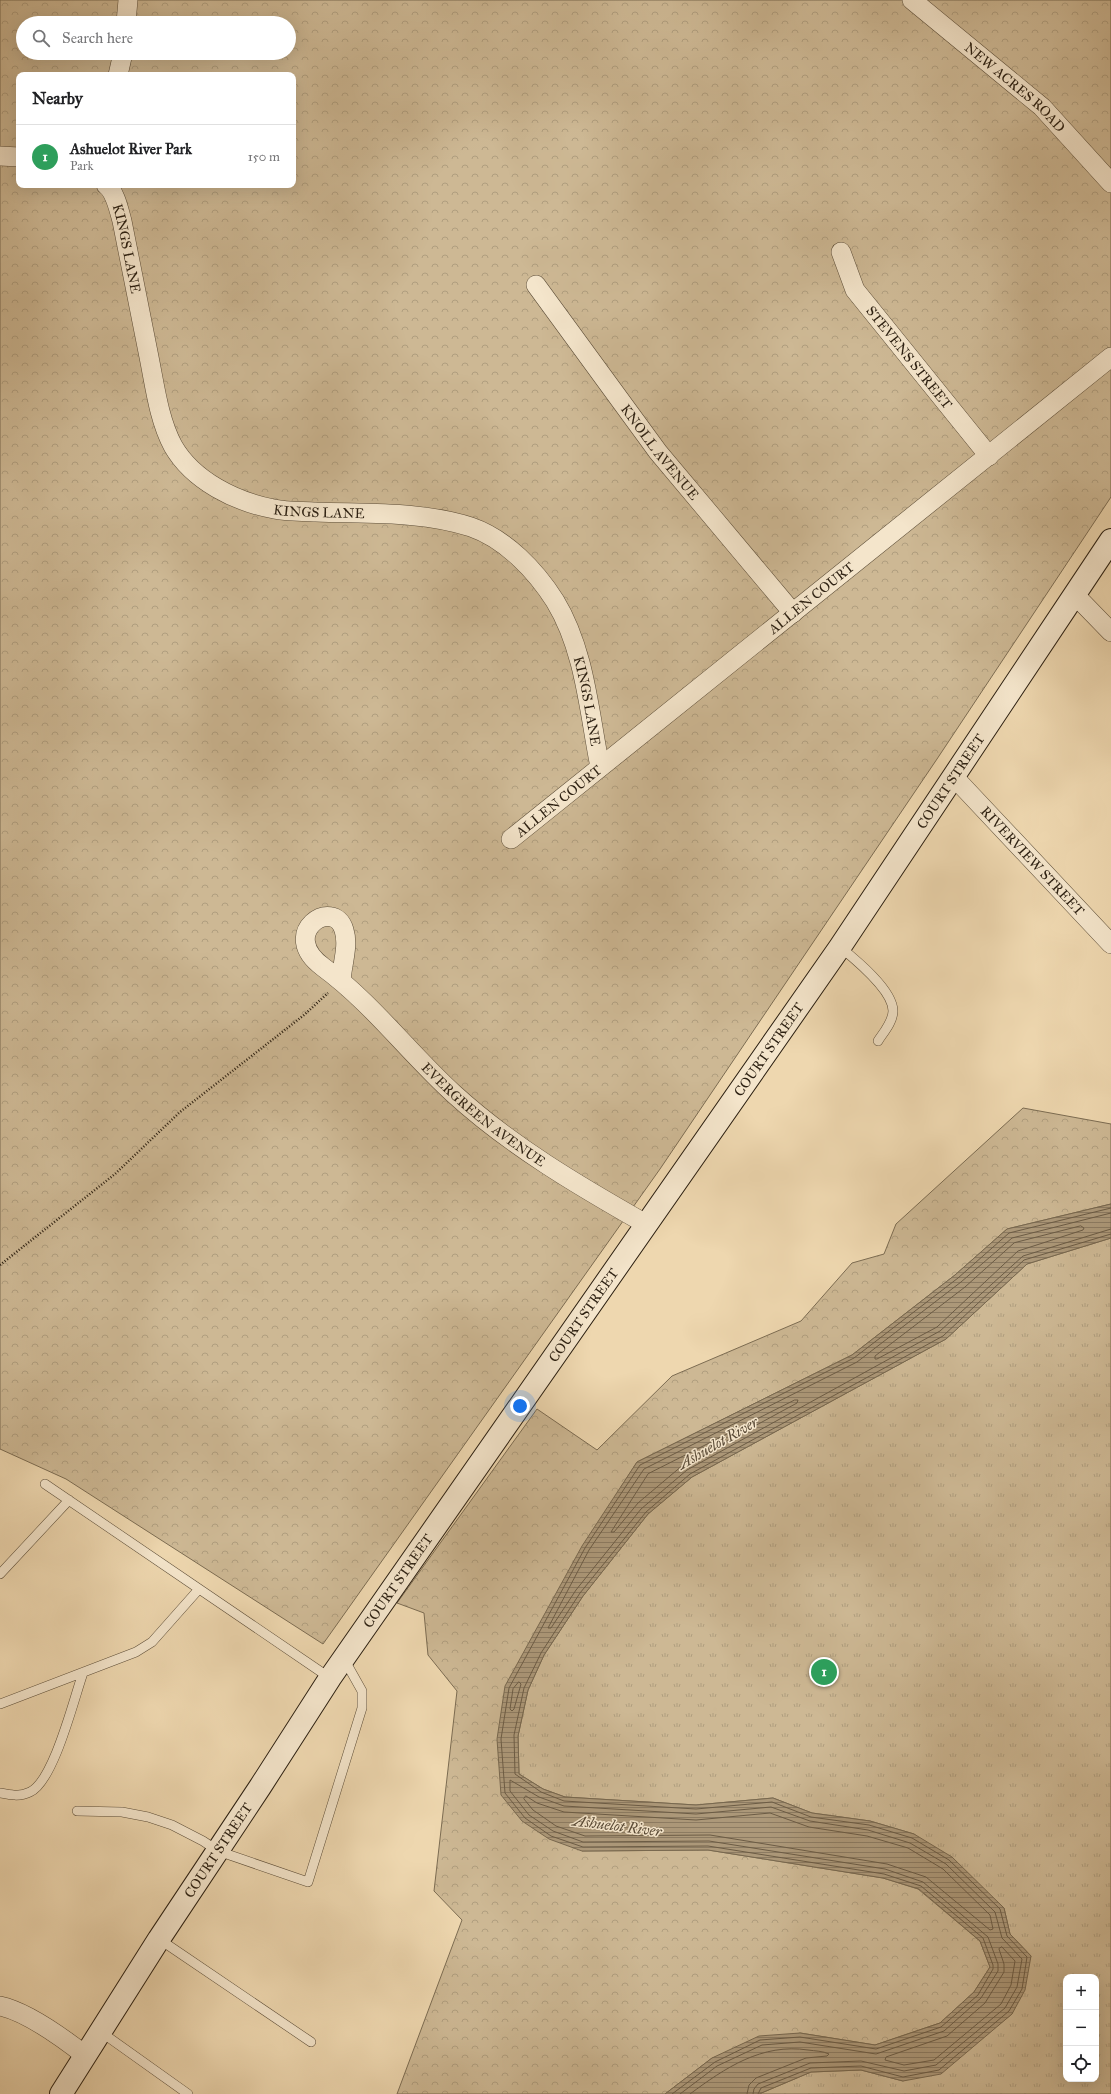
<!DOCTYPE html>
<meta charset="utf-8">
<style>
:root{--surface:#fff;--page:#f2f2f2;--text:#202124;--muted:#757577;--line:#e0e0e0;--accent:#7c3aed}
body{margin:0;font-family:"IM FELL Great Primer",serif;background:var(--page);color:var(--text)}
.controls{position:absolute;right:12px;bottom:12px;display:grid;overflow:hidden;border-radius:8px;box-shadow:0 4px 16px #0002}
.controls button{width:36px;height:36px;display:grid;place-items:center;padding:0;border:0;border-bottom:1px solid var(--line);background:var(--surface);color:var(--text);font:20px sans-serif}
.you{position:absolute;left:520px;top:1406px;width:14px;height:14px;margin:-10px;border:3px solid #fff;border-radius:50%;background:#1a73e8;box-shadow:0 0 0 6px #1a73e833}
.badge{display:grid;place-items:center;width:26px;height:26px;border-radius:50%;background:var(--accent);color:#fff;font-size:13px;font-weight:700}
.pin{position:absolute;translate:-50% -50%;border:2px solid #fff;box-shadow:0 1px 4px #0006}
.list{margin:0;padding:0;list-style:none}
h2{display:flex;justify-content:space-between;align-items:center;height:52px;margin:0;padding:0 16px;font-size:17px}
h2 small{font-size:13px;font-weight:400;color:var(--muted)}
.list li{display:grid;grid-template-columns:26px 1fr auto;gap:12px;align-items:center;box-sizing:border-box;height:64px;padding:0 16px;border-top:1px solid var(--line)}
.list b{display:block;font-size:15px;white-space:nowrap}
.list p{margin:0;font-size:13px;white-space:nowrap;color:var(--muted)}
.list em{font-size:13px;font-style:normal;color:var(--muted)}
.icon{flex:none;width:22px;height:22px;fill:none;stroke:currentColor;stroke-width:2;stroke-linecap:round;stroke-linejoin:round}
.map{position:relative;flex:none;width:1111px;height:2094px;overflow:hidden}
.search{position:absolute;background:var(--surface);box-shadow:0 4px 16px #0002;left:16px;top:16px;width:280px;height:44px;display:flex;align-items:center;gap:10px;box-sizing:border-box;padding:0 14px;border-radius:22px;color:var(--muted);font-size:15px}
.panel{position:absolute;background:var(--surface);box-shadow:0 4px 16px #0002;left:16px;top:72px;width:280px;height:116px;border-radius:8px}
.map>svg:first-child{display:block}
</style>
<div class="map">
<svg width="1111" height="2094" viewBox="0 0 1111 2094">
<defs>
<pattern id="forest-crowns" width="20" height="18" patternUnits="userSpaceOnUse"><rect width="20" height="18" fill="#cdb894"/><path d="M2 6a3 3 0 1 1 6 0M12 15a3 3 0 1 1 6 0" fill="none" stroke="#b09e7f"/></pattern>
<pattern id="park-tufts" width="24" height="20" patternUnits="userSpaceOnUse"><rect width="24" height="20" fill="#cdb894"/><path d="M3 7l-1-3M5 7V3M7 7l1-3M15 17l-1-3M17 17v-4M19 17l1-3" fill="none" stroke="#b09e7f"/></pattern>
<pattern id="water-rules" width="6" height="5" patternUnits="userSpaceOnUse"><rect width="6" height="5" fill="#ac9879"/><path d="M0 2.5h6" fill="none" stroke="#8c7b62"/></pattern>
</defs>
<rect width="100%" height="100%" fill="#eed7af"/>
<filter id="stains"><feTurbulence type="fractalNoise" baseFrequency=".005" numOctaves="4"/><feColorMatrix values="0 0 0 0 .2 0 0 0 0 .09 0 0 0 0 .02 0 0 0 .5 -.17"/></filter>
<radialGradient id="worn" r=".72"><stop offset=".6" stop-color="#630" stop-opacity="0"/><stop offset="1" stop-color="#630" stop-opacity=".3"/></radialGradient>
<!-- forest -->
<path fill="url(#forest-crowns)" stroke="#7c6c52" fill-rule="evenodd" d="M0 0H1111V497L937 759 660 1169 323 1644 66 1479 0 1449ZM23 23H289V53H23ZM19 75H293V185H19Z
M1023 1108 1111 1124V1204L1007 1229 955 1275 852 1355 637 1462 621 1487 582 1851 708 1850 883 1878 918 1889 980 1941 990 1967 974 1992 940 2023 875 2045 800 2033 712 2058 665 2094H397L462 1920 434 1891 457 1691 428 1655 424 1613 397 1603 537 1409 597 1450 672 1376 801 1321 852 1263 884 1254 896 1224Z"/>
<!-- park -->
<path fill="url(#park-tufts)" stroke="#7c6c52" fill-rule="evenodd" d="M1111 1238V2094H759L811 2072 861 2070 903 2081 982 2038 1012 2014 1031 1956 1010 1934 1004 1908 914 1834 870 1821 812 1813 773 1798 696 1805 565 1797 543 1789 519 1774 518 1736 528 1690 544 1655 583 1596 648 1514 692 1477 946 1339 1027 1264ZM1066 1977H1096V2079H1066Z"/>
<!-- water -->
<path fill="url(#water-rules)" stroke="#78684f" d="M1111 1204V1238L1027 1264 946 1339 692 1477 648 1514 583 1596 544 1655 528 1690 518 1736 519 1774 543 1789 565 1797 696 1805 773 1798 812 1813 870 1821 914 1834 952 1857 1004 1908 1010 1934 1031 1956 1025 1990 1012 2014 941 2074 903 2081 861 2070 811 2072 759 2094H665L712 2058 759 2036 800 2033 875 2045 940 2023 974 1992 990 1967 980 1941 919 1889 883 1878 708 1850 582 1851 549 1839 522 1821 501 1795 497 1739 505 1686 582 1546 637 1462 852 1355 955 1275 1007 1229Z"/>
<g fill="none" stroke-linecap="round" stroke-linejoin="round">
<!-- shore -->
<path stroke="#6c5c45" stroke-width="1" d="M1111 1213 1012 1238 961 1282 857 1362 644 1469 589 1550 548 1628H551L576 1590 641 1509 687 1470 940 1331 1023 1256 1111 1229
M1081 1226 1084 1228 1083 1230 1018 1251 937 1327 877 1359H875V1356L965 1287 1014 1243Z
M795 1400H798L797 1403 683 1465 638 1503 614 1532H611L648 1474Z
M519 1682 521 1684 514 1709 512 1711 510 1709 513 1689Z
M526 1796 537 1803 564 1812 696 1820 770 1813 809 1827 867 1836 908 1848 943 1869 990 1915 993 1929 990 1930 926 1877 887 1864 710 1835 585 1836 556 1826 533 1810 524 1799Z
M1002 1947 1015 1961 1011 1985 1001 2004 934 2060 904 2065 885 2060 886 2057 947 2036 985 2003 1004 1972V1964L999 1949Z
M672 2094 715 2062 760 2040 800 2037 876 2049 941 2027 978 1995 993 1969V1965L983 1938 921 1886 884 1874 708 1846 583 1847 551 1836 525 1818 505 1793 501 1739 509 1688 585 1548 640 1465 854 1358 958 1278 1009 1233 1111 1208
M680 2094 717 2066 762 2045 800 2042 876 2054 944 2031 981 1998 998 1971V1964L988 1937 923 1882 885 1869 709 1841 583 1842 553 1831 529 1815 510 1791V1780L539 1797 564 1806 696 1814 771 1807 810 1821 868 1830 910 1843 946 1864 995 1912 1002 1938 1022 1959 1017 1987 1005 2008 936 2065 904 2071 861 2061 810 2063 758 2084 754 2089 753 2094
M690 2094C725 2068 762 2043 808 2050 815 2051 823 2051 829 2054L827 2056 806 2058 756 2078 749 2085 747 2094
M758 2094 761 2088 811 2068 861 2066 903 2077 939 2070 1009 2011 1022 1989 1027 1957 1007 1936 1000 1909 949 1860 912 1838 869 1825 811 1817 772 1802 696 1809 564 1801 541 1792 515 1774 514 1735 524 1688 541 1653 580 1593 646 1512 690 1474 943 1336 1024 1260 1111 1234"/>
<!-- service casing -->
<g stroke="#5c4d38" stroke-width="10">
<path id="service" d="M840 947C856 960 893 990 893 1011 893 1022 883 1033 878 1041
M45 1484 330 1678
M0 1574 69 1500
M0 1704 136 1652 152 1642 199 1589
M0 1793C10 1795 20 1797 30 1792 54 1781 74 1698 83 1673
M77 1811 122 1812 148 1817 172 1825 203 1841 218 1851 308 1882 362 1708V1691L344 1659
M159 1939 311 2042
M101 2032 188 2094"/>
</g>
<!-- minor casing -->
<g stroke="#5c4d38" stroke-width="20">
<g id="minor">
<path id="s1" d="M912 0 1042 107 1111 183"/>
<path d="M126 23 128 0"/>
<path d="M118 75 123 53"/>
<path d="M0 156 19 157"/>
<path id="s2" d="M106 185C115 191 119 210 122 221 131 266 140 312 149 357 155 387 159 420 173 446 193 481 236 502 274 509 288 512 303 511 316 512 367 514 422 511 471 527 506 539 536 571 555 601 585 650 589 712 600 767"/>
<path id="s3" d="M841 252 855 290 989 456"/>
<path id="s4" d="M536 285 658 452 793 613"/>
<path d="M1075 595 1111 632"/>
<path id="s5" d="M954 777 1111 944"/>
<path id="s6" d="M511 839 1111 357"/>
<path id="s7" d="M341 981C342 964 349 946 344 930 334 896 277 933 323 967 372 1003 409 1053 454 1094 511 1146 579 1186 646 1224"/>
<path d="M0 2006C28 2012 63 2038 86 2056"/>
</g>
</g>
<!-- secondary casing -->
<g stroke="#2b1f11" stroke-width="24">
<g id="secondary">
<path id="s8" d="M61 2094 159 1939 260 1787 330 1678 840 947 1111 540"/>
</g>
</g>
<!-- path -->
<path stroke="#2b1f11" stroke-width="2.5" stroke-dasharray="1 2" stroke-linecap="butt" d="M0 1265 115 1174 180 1112 304 1015 328 993"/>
<!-- service -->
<use href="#service" stroke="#f4e5cb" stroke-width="9"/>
<!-- minor -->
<use href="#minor" stroke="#f4e5cb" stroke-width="19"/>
<!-- secondary -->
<use href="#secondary" stroke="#f4e5cb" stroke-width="22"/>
</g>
<g text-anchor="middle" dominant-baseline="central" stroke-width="3" stroke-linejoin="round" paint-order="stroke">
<!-- street labels -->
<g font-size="14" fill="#2b1f11" stroke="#f4e5cb">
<text stroke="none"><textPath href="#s1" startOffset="135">NEW ACRES ROAD</textPath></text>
<text stroke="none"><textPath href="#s2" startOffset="68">KINGS LANE</textPath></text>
<text stroke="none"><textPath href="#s3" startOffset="127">STEVENS STREET</textPath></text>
<text stroke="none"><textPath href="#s4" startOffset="208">KNOLL AVENUE</textPath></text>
<text stroke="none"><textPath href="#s2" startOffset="439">KINGS LANE</textPath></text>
<text stroke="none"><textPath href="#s6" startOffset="385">ALLEN COURT</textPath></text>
<text stroke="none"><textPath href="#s2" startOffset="812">KINGS LANE</textPath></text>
<text stroke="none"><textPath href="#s8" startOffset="1586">COURT STREET</textPath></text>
<text stroke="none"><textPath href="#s6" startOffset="61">ALLEN COURT</textPath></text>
<text stroke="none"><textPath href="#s5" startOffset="115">RIVERVIEW STREET</textPath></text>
<text stroke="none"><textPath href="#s8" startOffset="1262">COURT STREET</textPath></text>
<text stroke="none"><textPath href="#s7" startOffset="362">EVERGREEN AVENUE</textPath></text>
<text stroke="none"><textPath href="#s8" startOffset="938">COURT STREET</textPath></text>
<text stroke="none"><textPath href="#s8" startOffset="614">COURT STREET</textPath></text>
<text stroke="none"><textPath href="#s8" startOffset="290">COURT STREET</textPath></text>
</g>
<!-- water labels -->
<g font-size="15" font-style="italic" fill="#584935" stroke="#f4e5cb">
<text transform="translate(718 1443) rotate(-30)">Ashuelot River</text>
<text transform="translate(617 1826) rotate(7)">Ashuelot River</text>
</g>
</g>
<rect width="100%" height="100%" filter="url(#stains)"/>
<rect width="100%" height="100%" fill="url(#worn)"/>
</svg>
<div class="controls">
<button>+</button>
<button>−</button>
<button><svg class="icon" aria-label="locate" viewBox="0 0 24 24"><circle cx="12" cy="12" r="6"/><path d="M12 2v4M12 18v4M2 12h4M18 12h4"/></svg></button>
</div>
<div class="you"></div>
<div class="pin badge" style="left:824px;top:1672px;background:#2e9e5b">1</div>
<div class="search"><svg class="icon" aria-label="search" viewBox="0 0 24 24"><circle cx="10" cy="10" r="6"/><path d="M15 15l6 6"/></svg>Search here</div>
<section class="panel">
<h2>Nearby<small></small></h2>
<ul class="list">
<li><span class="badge" style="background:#2e9e5b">1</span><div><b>Ashuelot River Park</b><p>Park</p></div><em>150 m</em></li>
</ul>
</section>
</div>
